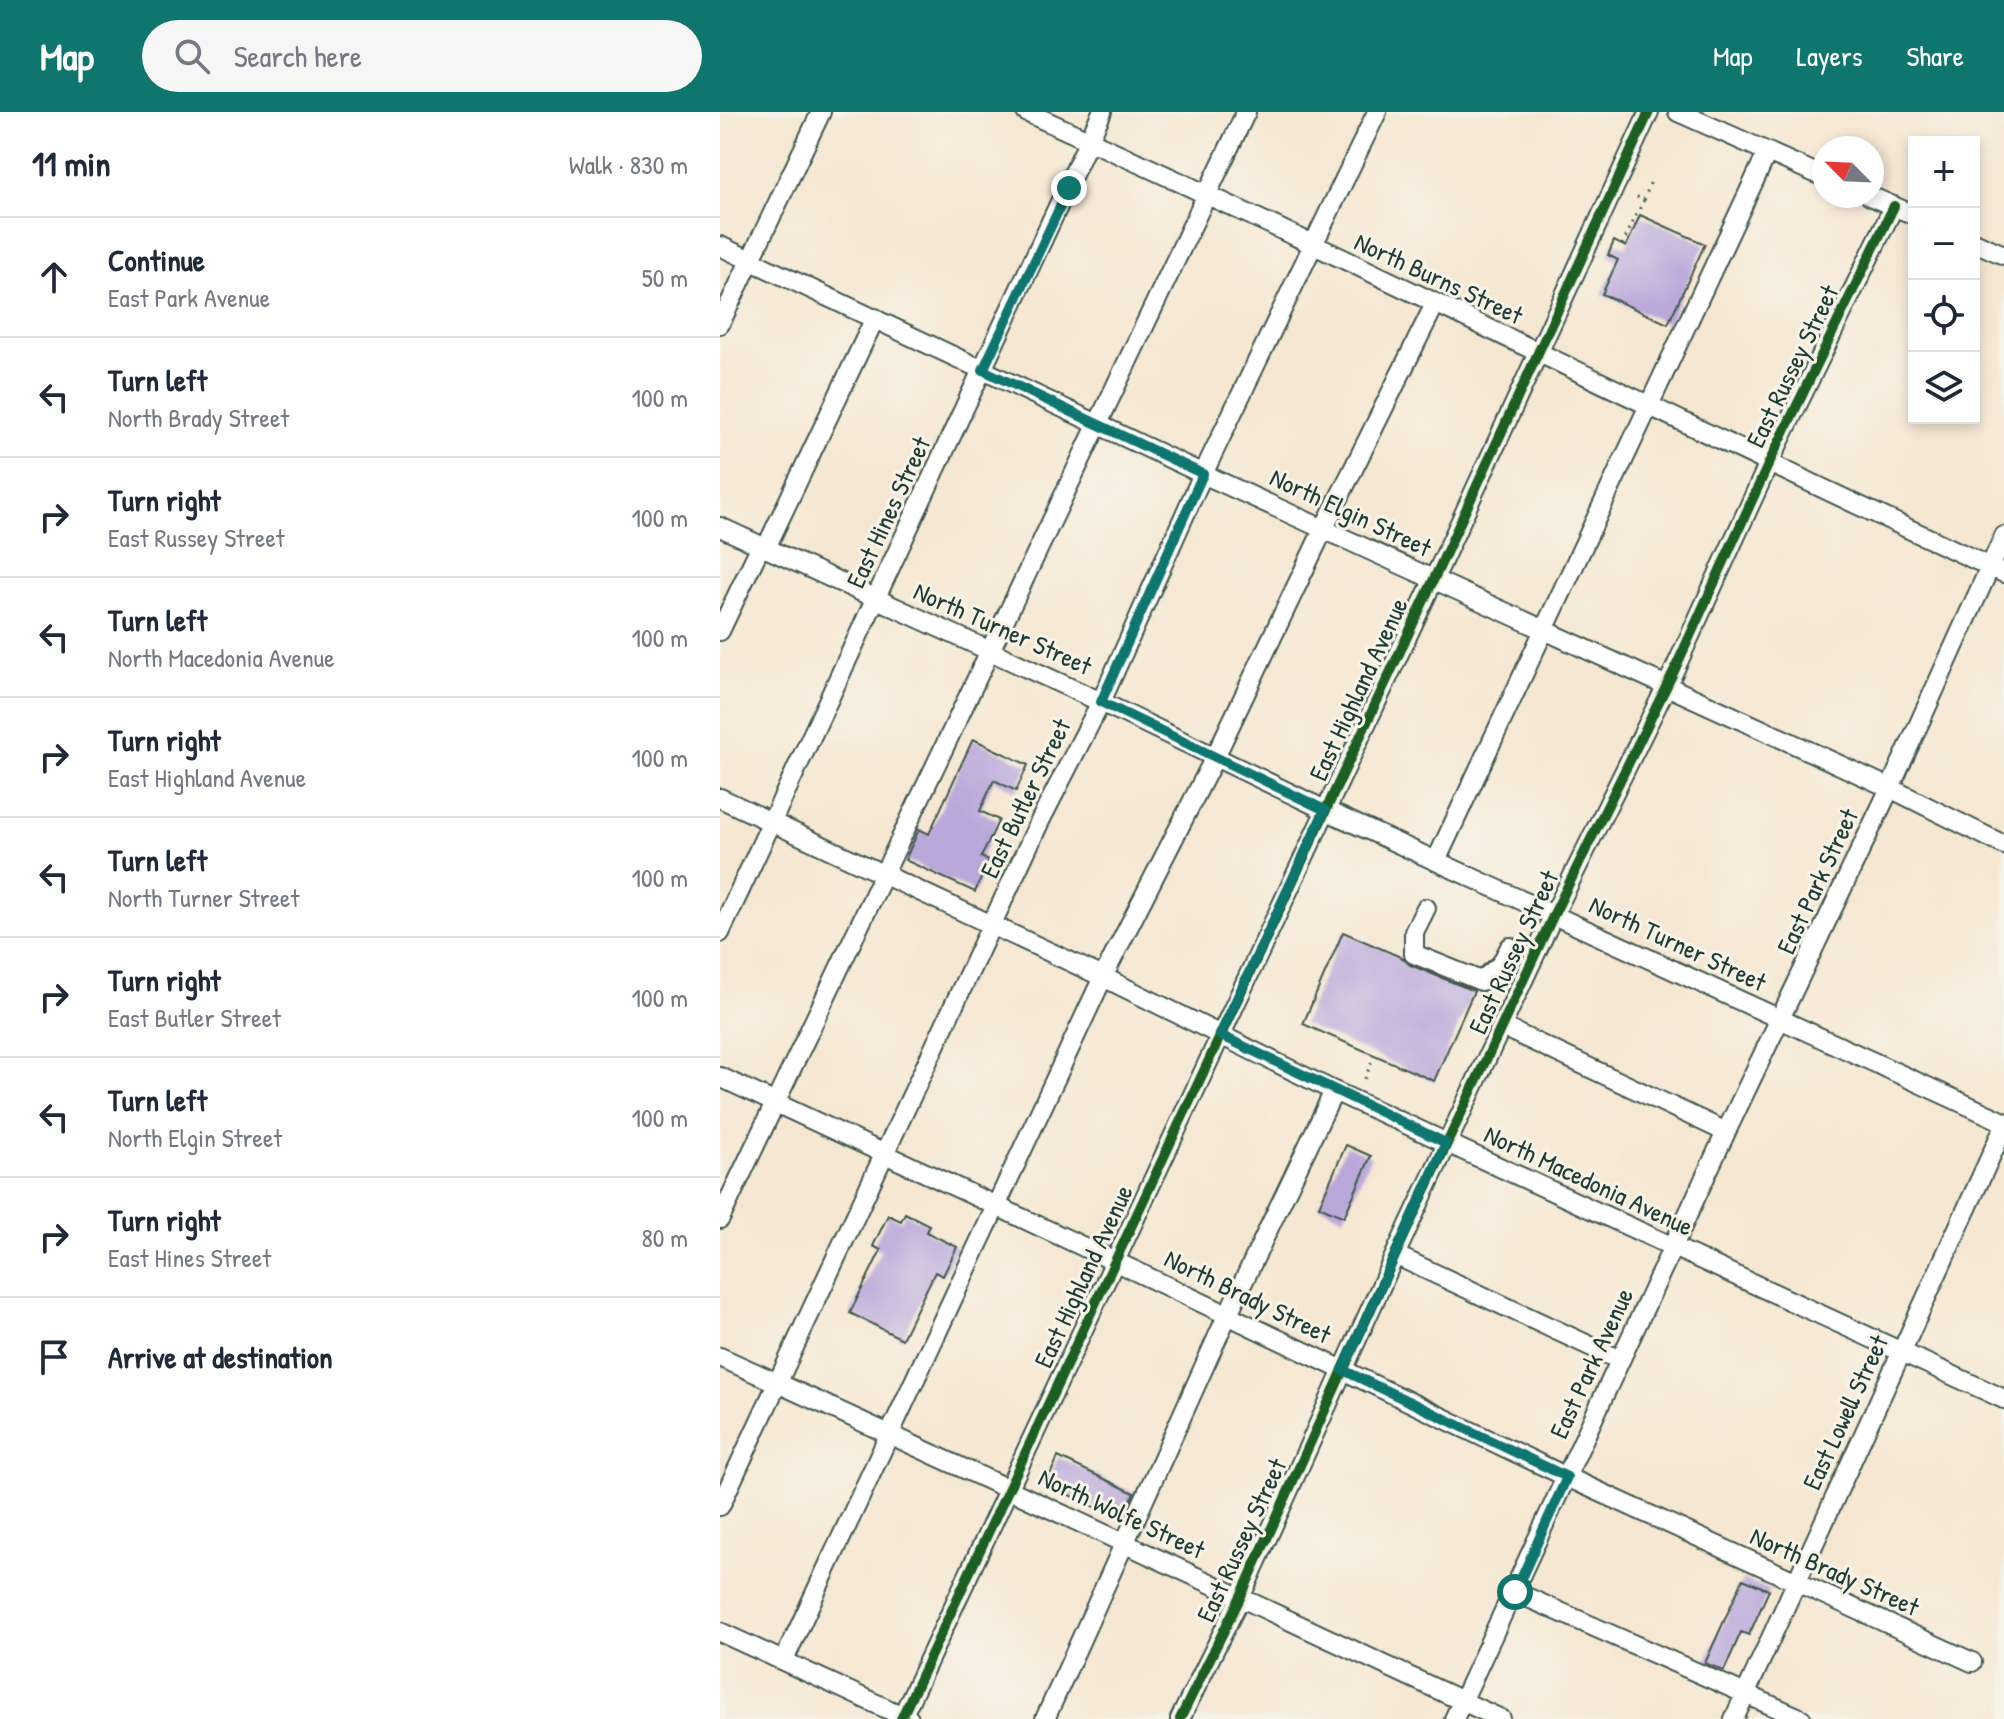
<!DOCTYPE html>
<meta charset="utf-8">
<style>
:root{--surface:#fff;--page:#f6f6f7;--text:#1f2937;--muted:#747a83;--line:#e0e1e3;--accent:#0f766e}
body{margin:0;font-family:"Patrick Hand",sans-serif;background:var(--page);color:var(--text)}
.controls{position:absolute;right:24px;top:24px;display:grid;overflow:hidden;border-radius:0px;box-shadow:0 4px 12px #0003}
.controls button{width:72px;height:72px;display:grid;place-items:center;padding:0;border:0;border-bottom:2px solid var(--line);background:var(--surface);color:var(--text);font:40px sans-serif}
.compass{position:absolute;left:1092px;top:24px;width:72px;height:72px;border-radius:50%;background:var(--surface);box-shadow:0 4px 12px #0003;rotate:294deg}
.stop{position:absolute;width:24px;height:24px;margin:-18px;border:6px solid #0f766e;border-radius:50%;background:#fff}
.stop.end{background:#0f766e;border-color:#fff;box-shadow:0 2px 8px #0008}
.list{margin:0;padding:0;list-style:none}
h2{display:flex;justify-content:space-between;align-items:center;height:104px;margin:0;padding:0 32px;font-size:34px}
h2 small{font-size:26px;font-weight:400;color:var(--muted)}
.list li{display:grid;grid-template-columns:52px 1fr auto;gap:24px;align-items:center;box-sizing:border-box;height:120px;padding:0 32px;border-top:2px solid var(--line)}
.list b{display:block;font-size:30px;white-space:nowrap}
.list p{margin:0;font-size:26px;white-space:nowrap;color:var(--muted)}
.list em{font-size:26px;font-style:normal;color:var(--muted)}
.icon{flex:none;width:44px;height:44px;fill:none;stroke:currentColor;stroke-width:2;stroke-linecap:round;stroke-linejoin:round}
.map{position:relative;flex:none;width:1284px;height:1607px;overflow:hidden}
header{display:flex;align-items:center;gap:48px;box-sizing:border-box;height:112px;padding:0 40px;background:var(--accent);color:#fff}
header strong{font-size:38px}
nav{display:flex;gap:44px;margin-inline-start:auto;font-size:28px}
.search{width:560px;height:72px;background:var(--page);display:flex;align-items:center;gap:20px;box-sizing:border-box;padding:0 28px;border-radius:44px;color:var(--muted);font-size:30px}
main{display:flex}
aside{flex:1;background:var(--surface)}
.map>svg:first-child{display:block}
</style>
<header>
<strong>Map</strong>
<div class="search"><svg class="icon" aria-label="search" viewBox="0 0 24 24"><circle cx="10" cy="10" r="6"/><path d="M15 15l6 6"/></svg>Search here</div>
<nav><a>Map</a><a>Layers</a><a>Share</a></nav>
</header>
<main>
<aside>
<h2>11 min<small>Walk · 830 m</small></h2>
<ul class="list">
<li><svg class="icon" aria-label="ahead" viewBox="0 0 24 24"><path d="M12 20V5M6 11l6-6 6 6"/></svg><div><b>Continue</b><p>East Park Avenue</p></div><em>50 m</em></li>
<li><svg class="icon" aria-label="left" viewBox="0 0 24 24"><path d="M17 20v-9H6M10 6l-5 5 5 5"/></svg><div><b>Turn left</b><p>North Brady Street</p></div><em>100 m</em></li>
<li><svg class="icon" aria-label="right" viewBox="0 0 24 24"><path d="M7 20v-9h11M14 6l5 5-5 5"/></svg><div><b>Turn right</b><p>East Russey Street</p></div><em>100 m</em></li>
<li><svg class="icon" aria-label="left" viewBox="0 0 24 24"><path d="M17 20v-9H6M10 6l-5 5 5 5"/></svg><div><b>Turn left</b><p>North Macedonia Avenue</p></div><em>100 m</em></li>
<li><svg class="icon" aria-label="right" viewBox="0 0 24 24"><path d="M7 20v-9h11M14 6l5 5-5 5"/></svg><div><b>Turn right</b><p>East Highland Avenue</p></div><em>100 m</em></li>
<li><svg class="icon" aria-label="left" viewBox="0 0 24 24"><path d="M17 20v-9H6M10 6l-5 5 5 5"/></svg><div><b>Turn left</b><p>North Turner Street</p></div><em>100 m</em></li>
<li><svg class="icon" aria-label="right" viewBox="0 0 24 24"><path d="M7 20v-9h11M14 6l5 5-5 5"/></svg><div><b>Turn right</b><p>East Butler Street</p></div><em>100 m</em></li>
<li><svg class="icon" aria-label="left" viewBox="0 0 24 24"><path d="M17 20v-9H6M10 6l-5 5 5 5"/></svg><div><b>Turn left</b><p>North Elgin Street</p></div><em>100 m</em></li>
<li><svg class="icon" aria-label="right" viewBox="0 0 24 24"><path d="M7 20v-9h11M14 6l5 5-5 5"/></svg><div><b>Turn right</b><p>East Hines Street</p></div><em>80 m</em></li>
<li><svg class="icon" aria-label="arrive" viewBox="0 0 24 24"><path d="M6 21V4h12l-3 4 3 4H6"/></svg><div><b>Arrive at destination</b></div></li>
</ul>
</aside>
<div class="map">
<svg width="1284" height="1607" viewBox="0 0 1284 1607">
<rect width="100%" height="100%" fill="#f7f3e8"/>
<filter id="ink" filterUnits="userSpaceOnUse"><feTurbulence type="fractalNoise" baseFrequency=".0125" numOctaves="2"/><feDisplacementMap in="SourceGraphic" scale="16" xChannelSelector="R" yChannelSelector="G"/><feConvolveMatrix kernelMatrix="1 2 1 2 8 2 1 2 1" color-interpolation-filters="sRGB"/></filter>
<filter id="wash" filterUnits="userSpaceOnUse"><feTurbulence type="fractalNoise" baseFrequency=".006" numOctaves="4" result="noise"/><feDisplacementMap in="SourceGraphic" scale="32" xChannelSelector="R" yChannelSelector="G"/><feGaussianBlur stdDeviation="1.8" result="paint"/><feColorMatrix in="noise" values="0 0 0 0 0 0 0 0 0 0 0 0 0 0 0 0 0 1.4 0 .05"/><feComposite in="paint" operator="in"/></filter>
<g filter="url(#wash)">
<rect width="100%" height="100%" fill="#f5e7d1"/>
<g id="blocks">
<!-- building -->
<path fill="#baa8da" d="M920 103 985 132 948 212 882 182 898 148 888 143 894 129 906 135Z
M253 627 308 653 296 679 274 668 260 699 279 708 261 745 269 749 255 780 185 748 199 717 209 722Z
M623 820 683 846 690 853 754 879 714 969 583 912Z
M626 1033 651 1044 624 1105 599 1094Z
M185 1101 209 1113 206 1120 237 1135 223 1164 215 1160 182 1227 130 1201 161 1138 153 1134 168 1103 181 1109Z
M338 1345 414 1381 402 1408 326 1372Z
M1023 1467 1049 1478 1029 1523 1021 1520 1004 1559 985 1551Z"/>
</g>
</g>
<g filter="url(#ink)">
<use href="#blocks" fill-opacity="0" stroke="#3f564c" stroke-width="2"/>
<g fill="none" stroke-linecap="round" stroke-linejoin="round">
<!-- minor casing -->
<g stroke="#3f564c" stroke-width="22">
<path id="minor" d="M306 0C635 147 956 311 1284 461
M958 0 1104 65
M1150 84 1194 103
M1254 130 1284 143
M0 134 483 362 1170 676 1284 733
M0 212 101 0
M0 415 381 590 605 698 1284 1010
M46 436 155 206
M0 519 41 433
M0 686 383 865 614 979 1284 1287
M716 749 1047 41
M706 796 694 820V842L761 869 781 852 790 835
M0 821 382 0
M783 915 1006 1020
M0 965 411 1157 847 1365 1252 1550
M0 1107C178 739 349 368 526 0
M675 1143 900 1248
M0 1245C262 1363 520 1486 781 1607
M0 1394 319 711 381 590 483 362 657 0
M795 1480 1082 1607
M0 1520 189 1607
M64 1548 383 865 496 643 604 416 715 192
M181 1607 720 454 929 0
M325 1607 507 1204 614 979
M460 1607 521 1484 675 1143 834 802 954 559 1049 351 1174 94
M734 1607 1006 1020 1170 676 1284 424
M1014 1607 1284 1015"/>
</g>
<!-- path -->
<path stroke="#3f564c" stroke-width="3" stroke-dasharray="2 6" stroke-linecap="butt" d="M924 88 931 69
M902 133 924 88 912 83
M645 967 654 943"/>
<!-- minor -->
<use href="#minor" stroke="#fff" stroke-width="18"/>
<!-- cycleway casing -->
<g stroke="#f7f3e8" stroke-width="15">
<path id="cycleway" d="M181 1607 720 454 929 0
M460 1607 521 1484 675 1143 834 802 954 559 1049 351 1174 94"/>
</g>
<!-- cycleway -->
<use href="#cycleway" stroke="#1b5e20" stroke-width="10"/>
</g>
</g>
<g fill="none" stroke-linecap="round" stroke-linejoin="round" filter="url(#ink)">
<!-- route -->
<path stroke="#0f766e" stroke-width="10" d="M349 76 263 258 483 362 381 590 605 698 500 923 726 1031 623 1258 847 1365 795 1480"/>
</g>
<g text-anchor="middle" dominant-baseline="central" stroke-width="6" stroke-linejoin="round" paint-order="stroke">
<!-- street labels -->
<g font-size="26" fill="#1f3d34" stroke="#f7f3e8">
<text transform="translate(719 166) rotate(25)">North Burns Street</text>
<text transform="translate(1072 254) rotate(-64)">East Russey Street</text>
<text transform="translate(168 400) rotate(-65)">East Hines Street</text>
<text transform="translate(631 400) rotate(25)">North Elgin Street</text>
<text transform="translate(283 516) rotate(24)">North Turner Street</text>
<text transform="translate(638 577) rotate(-65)">East Highland Avenue</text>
<text transform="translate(305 686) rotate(-64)">East Butler Street</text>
<text transform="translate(1097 769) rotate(-65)">East Park Street</text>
<text transform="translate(958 831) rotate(25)">North Turner Street</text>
<text transform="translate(793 840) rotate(-65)">East Russey Street</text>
<text transform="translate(869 1068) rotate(25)">North Macedonia Avenue</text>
<text transform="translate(363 1164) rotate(-65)">East Highland Avenue</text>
<text transform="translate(528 1184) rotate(26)">North Brady Street</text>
<text transform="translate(871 1251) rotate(-65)">East Park Avenue</text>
<text transform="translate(1125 1300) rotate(-65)">East Lowell Street</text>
<text transform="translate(402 1401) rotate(25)">North Wolfe Street</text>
<text transform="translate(521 1428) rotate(-65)">East Russey Street</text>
<text transform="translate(1115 1459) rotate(24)">North Brady Street</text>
</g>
</g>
</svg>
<div class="controls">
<button>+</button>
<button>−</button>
<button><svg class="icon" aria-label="locate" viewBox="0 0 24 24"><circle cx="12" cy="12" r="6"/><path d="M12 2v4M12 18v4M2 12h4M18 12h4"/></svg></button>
<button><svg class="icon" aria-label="layers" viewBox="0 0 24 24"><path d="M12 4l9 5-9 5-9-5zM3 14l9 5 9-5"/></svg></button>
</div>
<svg class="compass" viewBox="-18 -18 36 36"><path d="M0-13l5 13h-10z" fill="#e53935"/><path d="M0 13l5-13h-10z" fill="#747a83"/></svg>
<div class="stop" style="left:795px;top:1480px"></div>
<div class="stop end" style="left:349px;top:76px"></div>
</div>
</main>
